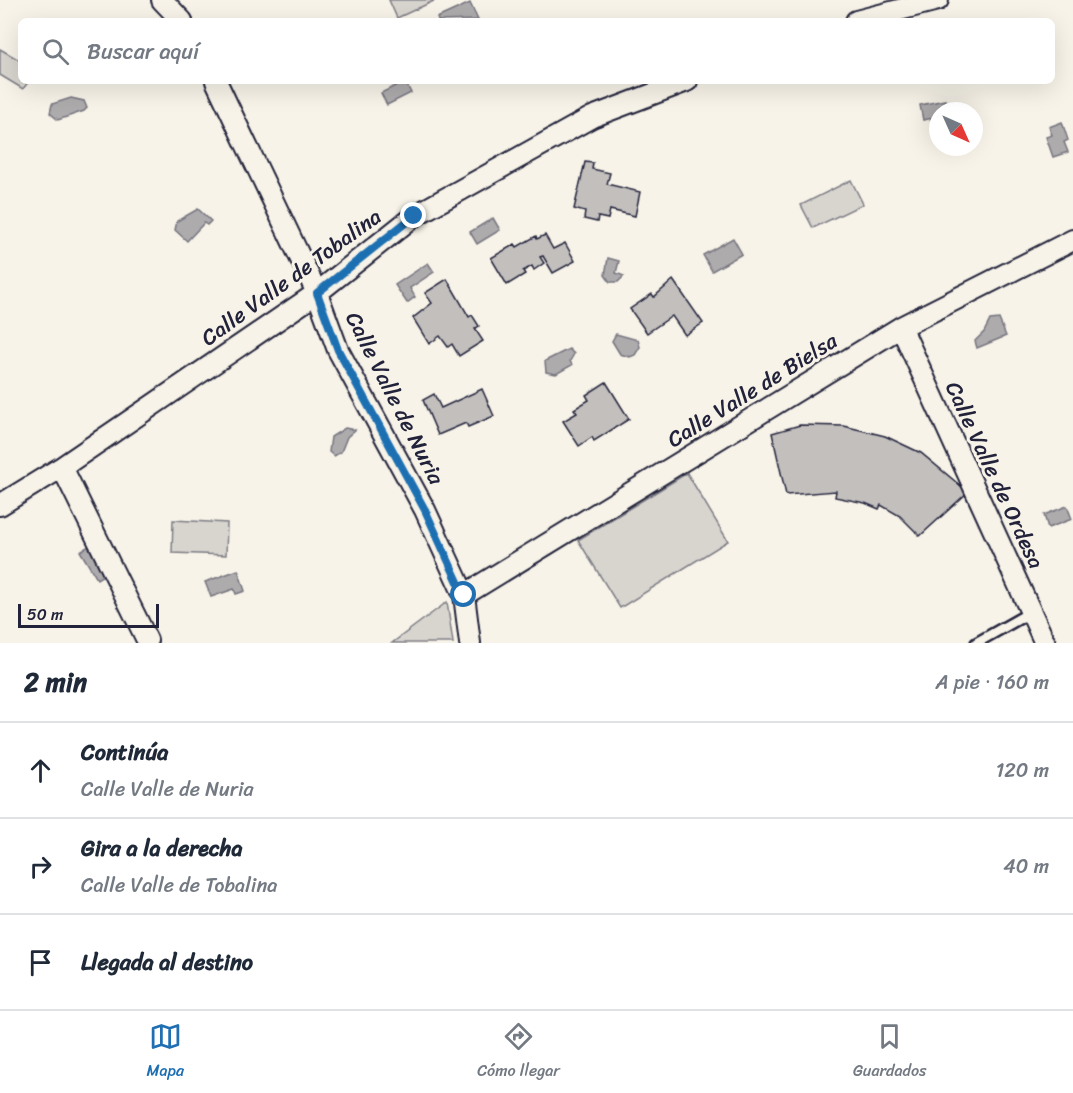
<!DOCTYPE html>
<html lang="es">
<meta charset="utf-8">
<style>
:root{--surface:#fff;--page:#f2f2f3;--text:#1f2937;--muted:#747a83;--line:#e0e1e3;--accent:#1f6fb2}
body{margin:0;font-family:Sriracha,sans-serif;background:var(--page);color:var(--text)}
.compass{position:absolute;left:929px;top:102px;width:54px;height:54px;border-radius:50%;background:var(--surface);box-shadow:0 6px 24px #0002;rotate:135deg}
.scale{position:absolute;left:18px;bottom:15px;width:141px;box-sizing:border-box;padding-left:6px;border:3px solid #22223b;border-top:0;font-size:16px;line-height:21px;white-space:nowrap;color:#22223b;-webkit-text-stroke:4px #f7f3e8;paint-order:stroke}
.stop{position:absolute;width:18px;height:18px;margin:-14px;border:4px solid #1f6fb2;border-radius:50%;background:#fff}
.stop.end{background:#1f6fb2;border-color:#fff;box-shadow:0 2px 6px #0008}
.list{margin:0;padding:0;list-style:none}
h2{display:flex;justify-content:space-between;align-items:center;height:78px;margin:0;padding:0 24px;font-size:26px}
h2 small{font-size:20px;font-weight:400;color:var(--muted)}
.list li{display:grid;grid-template-columns:39px 1fr auto;gap:18px;align-items:center;box-sizing:border-box;height:96px;padding:0 24px;border-top:2px solid var(--line)}
.list b{display:block;font-size:22px;white-space:nowrap}
.list p{margin:0;font-size:20px;white-space:nowrap;color:var(--muted)}
.list em{font-size:20px;font-style:normal;color:var(--muted)}
.icon{flex:none;width:33px;height:33px;fill:none;stroke:currentColor;stroke-width:2;stroke-linecap:round;stroke-linejoin:round}
.map{position:relative;flex:none;width:1073px;height:643px;overflow:hidden}
.search{position:absolute;background:var(--surface);box-shadow:0 6px 24px #0002;left:18px;right:18px;top:18px;height:66px;display:flex;align-items:center;gap:15px;box-sizing:border-box;padding:0 21px;border-radius:9px;color:var(--muted);font-size:22px}
.sheet{height:366px;background:var(--surface)}
nav{display:flex;justify-content:space-around;align-items:center;box-sizing:border-box;height:84px;border-top:2px solid var(--line);background:var(--surface);font-size:16px;color:var(--muted)}
nav a{display:grid;justify-items:center;gap:3px}
nav .on{color:var(--accent)}
.map>svg:first-child{display:block}
</style>
<div class="map">
<svg width="1073" height="643" viewBox="0 0 1073 643">
<rect width="100%" height="100%" fill="#f7f3e8"/>
<filter id="ink" filterUnits="userSpaceOnUse"><feTurbulence type="fractalNoise" baseFrequency=".0167" numOctaves="2"/><feDisplacementMap in="SourceGraphic" scale="12" xChannelSelector="R" yChannelSelector="G"/><feConvolveMatrix kernelMatrix="1 2 1 2 8 2 1 2 1" color-interpolation-filters="sRGB"/></filter>
<g filter="url(#ink)">
<!-- green -->
<path fill="#d8d5cf" stroke="#7d7c85" stroke-width="1.5" d="M389 0H436L397 18Z
M0 49 21 61V81H29L23 89 0 75Z
M851 180 863 204 813 228 801 205Z
M687 473 728 541 620 608 578 540Z
M173 520 227 523 226 555 172 553Z
M447 602 453 643H392Z"/>
<!-- water -->
<path fill="#aeabad" stroke="#76747f" stroke-width="1.5" d="M470 3 478 20 438 21 437 18Z
M405 81 411 93 387 105 381 93Z
M71 98 84 101 87 108 84 111 58 120 50 113 52 104Z
M945 100 947 111H938V117L923 120 920 105Z
M1062 122 1068 140 1064 142 1068 152 1053 157 1046 137 1052 135 1049 127Z
M198 209 211 221 207 225 204 223 187 241 175 230 177 221Z
M493 218 500 230 477 244 470 232Z
M733 238 742 254 712 271 703 255Z
M608 258 619 261 616 273 624 276 618 282H610L605 275Z
M428 263 434 272 410 288 415 297 407 303 395 285Z
M999 319 1006 336 977 348 975 341 984 332 990 320Z
M616 334 638 340 640 347 635 355 630 357 620 354 612 341Z
M569 349 574 354 570 361 572 365 556 374 546 372 545 361Z
M345 428 355 430 347 437 341 452 334 456 329 452 331 437Z
M1067 506 1072 519 1048 528 1044 515Z
M91 545 108 572 97 579 80 551Z
M238 570 245 591 236 594 234 589 211 597 205 582Z"/>
<!-- building -->
<path fill="#c2bfbd" stroke="#22223b" stroke-width="1.5" d="M585 162 593 163 592 169 610 173 607 184 640 192 635 216 610 210 608 219 598 217 597 222 584 219 585 212 574 209Z
M545 235 553 249 565 243 575 261 553 273 543 256 540 257 544 263 534 270 532 266 523 271 525 274 507 285 491 258 515 244 517 247 536 236 537 239Z
M447 279 469 317 472 315 479 326 475 329 483 341 459 356 452 344 448 347 440 336 429 344 413 318 432 303 425 293Z
M673 280 703 323 685 335 672 316 647 333 630 309 652 294 654 297Z
M606 382 629 419 594 441 592 437 579 446 563 421 577 413 574 409 589 400 586 395Z
M482 389 494 416 468 427 466 423 438 435 423 400 434 394 441 408Z
M800 425 844 426 885 436 921 453 968 492 920 536 900 516 881 505 879 509 865 503 835 497 836 491 786 495 772 433Z"/>
<g fill="none" stroke-linecap="round" stroke-linejoin="round">
<!-- service casing -->
<g stroke="#22223b" stroke-width="14">
<path id="service" d="M976 643 1031 612"/>
</g>
<!-- minor casing -->
<g stroke="#22223b" stroke-width="24">
<path id="minor" d="M162 0 182 21
M856 21 938 0
M216 81 317 293 338 350 425 510 464 595 470 643
M901 327 1045 643
M62 467 147 640
M0 505 62 467 317 293 414 216 592 117 687 81
M464 595 901 327 1073 240"/>
</g>
<!-- service -->
<use href="#service" stroke="#f7f3e8" stroke-width="9"/>
<!-- minor -->
<use href="#minor" stroke="#f7f3e8" stroke-width="20"/>
</g>
</g>
<g fill="none" stroke-linecap="round" stroke-linejoin="round" filter="url(#ink)">
<!-- route -->
<path stroke="#1f6fb2" stroke-width="8" d="M414 216 317 293 338 350 425 510 464 595"/>
</g>
<g text-anchor="middle" dominant-baseline="central" stroke-width="6" stroke-linejoin="round" paint-order="stroke">
<!-- street labels -->
<g font-size="22" fill="#22223b" stroke="#f7f3e8">
<text transform="translate(291 277) rotate(-36)">Calle Valle de Tobalina</text>
<text transform="translate(752 390) rotate(-32)">Calle Valle de Bielsa</text>
<text transform="translate(395 398) rotate(63)">Calle Valle de Nuria</text>
<text transform="translate(995 475) rotate(65)">Calle Valle de Ordesa</text>
</g>
</g>
</svg>
<svg class="compass" viewBox="-18 -18 36 36"><path d="M0-13l5 13h-10z" fill="#e53935"/><path d="M0 13l5-13h-10z" fill="#747a83"/></svg>
<div class="scale">50 m</div>
<div class="stop" style="left:464px;top:595px"></div>
<div class="stop end" style="left:414px;top:216px"></div>
<div class="search"><svg class="icon" aria-label="search" viewBox="0 0 24 24"><circle cx="10" cy="10" r="6"/><path d="M15 15l6 6"/></svg>Buscar aquí</div>
</div>
<section class="sheet">
<h2>2 min<small>A pie · 160 m</small></h2>
<ul class="list">
<li><svg class="icon" aria-label="ahead" viewBox="0 0 24 24"><path d="M12 20V5M6 11l6-6 6 6"/></svg><div><b>Continúa</b><p>Calle Valle de Nuria</p></div><em>120 m</em></li>
<li><svg class="icon" aria-label="right" viewBox="0 0 24 24"><path d="M7 20v-9h11M14 6l5 5-5 5"/></svg><div><b>Gira a la derecha</b><p>Calle Valle de Tobalina</p></div><em>40 m</em></li>
<li><svg class="icon" aria-label="arrive" viewBox="0 0 24 24"><path d="M6 21V4h12l-3 4 3 4H6"/></svg><div><b>Llegada al destino</b></div></li>
</ul>
</section>
<nav>
<a class="on"><svg class="icon" aria-label="map" viewBox="0 0 24 24"><path d="M3 6l6-2 6 2 6-2v14l-6 2-6-2-6 2zM9 4v14M15 6v14"/></svg>Mapa</a>
<a><svg class="icon" aria-label="directions" viewBox="0 0 24 24"><path d="M12 3l9 9-9 9-9-9zM9 14v-3h6M13 9l2 2-2 2"/></svg>Cómo llegar</a>
<a><svg class="icon" aria-label="saved" viewBox="0 0 24 24"><path d="M7 4h10v16l-5-4-5 4z"/></svg>Guardados</a>
</nav>
